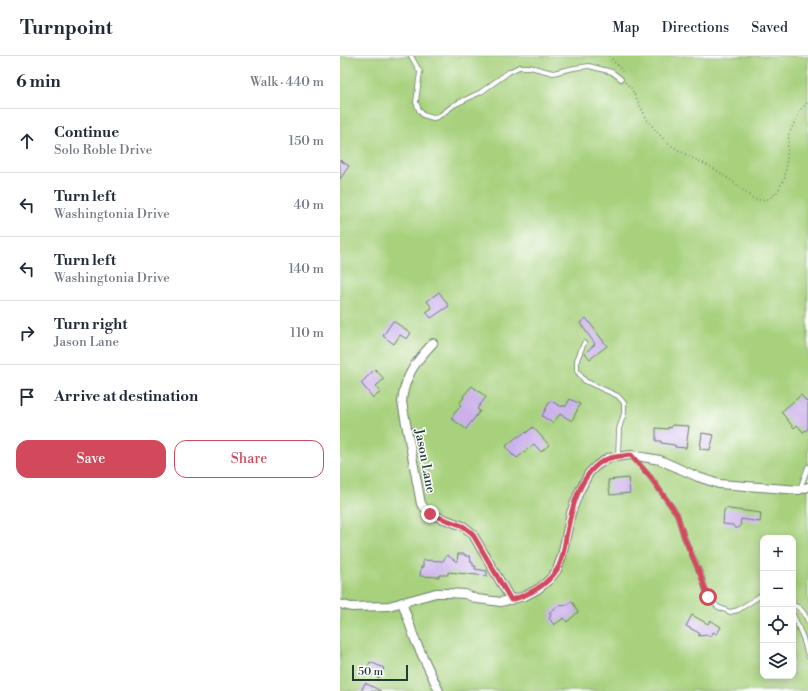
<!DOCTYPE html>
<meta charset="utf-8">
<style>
:root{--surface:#fff;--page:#f2f2f3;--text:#1f2937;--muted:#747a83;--line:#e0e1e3;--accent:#d1495b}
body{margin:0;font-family:"Libre Bodoni",serif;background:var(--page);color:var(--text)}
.controls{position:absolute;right:12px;bottom:12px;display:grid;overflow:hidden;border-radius:8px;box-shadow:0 2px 10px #0003}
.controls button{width:36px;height:36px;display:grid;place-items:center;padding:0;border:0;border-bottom:1px solid var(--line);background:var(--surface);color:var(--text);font:20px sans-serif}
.scale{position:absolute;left:12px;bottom:10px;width:56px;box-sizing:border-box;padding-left:4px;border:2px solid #1f3d34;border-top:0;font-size:11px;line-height:14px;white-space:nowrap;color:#1f3d34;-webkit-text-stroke:3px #fff;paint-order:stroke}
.stop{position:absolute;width:12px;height:12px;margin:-9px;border:3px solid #d1495b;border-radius:50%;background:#fff}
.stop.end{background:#d1495b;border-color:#fff;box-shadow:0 1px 4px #0008}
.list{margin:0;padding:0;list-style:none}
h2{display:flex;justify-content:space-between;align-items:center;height:52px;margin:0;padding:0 16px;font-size:17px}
h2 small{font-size:13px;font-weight:400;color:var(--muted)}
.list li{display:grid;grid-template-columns:26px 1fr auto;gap:12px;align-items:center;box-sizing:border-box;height:64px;padding:0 16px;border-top:1px solid var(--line)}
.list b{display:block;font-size:15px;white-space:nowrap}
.list p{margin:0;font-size:13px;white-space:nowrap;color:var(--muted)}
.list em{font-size:13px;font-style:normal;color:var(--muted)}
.actions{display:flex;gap:8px;padding:12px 16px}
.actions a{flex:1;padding:9px 0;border:1px solid var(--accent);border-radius:12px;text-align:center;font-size:14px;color:var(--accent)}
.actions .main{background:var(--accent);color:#fff}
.icon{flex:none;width:22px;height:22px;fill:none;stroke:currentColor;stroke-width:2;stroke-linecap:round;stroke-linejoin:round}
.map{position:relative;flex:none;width:468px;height:635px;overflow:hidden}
header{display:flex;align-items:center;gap:24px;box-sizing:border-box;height:56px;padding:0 20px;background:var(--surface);border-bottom:1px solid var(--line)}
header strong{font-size:19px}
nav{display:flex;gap:22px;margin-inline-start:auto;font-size:14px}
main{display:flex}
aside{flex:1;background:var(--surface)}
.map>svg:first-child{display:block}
</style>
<header>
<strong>Turnpoint</strong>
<nav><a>Map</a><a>Directions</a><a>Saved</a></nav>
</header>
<main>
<aside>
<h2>6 min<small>Walk · 440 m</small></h2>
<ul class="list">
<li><svg class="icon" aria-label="ahead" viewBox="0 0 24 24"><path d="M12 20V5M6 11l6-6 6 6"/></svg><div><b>Continue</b><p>Solo Roble Drive</p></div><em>150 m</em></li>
<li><svg class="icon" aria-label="left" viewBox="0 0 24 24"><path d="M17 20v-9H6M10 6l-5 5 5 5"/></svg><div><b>Turn left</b><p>Washingtonia Drive</p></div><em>40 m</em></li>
<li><svg class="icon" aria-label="left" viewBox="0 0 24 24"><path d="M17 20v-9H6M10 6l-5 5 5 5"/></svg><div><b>Turn left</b><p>Washingtonia Drive</p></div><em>140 m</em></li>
<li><svg class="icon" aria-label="right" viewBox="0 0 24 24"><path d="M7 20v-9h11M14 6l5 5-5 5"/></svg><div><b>Turn right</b><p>Jason Lane</p></div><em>110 m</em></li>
<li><svg class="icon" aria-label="arrive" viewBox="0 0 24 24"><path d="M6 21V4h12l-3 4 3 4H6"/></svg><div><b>Arrive at destination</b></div></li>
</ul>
<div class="actions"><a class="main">Save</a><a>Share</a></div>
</aside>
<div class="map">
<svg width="468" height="635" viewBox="0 0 468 635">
<rect width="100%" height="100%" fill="#fff"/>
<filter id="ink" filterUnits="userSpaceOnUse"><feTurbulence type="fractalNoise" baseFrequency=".025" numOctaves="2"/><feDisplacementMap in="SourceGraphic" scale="8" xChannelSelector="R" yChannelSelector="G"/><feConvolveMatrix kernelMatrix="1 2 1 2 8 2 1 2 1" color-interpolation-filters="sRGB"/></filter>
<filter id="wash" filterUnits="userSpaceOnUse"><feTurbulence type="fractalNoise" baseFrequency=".012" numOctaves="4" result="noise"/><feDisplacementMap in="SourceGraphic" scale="16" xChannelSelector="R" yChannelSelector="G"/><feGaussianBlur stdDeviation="0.9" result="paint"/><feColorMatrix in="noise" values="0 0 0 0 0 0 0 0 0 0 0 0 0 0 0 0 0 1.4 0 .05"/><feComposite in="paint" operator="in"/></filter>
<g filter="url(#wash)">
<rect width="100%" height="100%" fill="#f8eede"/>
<!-- green -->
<path fill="#a7d17d" stroke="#638758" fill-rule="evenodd" d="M0 0H468V635H0ZM423 482H453V620H423Z"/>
<g id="blocks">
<!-- building -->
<path fill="#cbb0ea" d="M0 104 9 110 0 123Z
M99 236 109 250 91 262 86 256 92 252 87 245Z
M246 262 267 290 250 303 245 297 255 288 240 267Z
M53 265 71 277 67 283 60 279 54 288 43 280Z
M35 313 44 323 36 330 41 336 33 342 21 327Z
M132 330 146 341 137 353 140 355 126 373 111 362 121 349 119 348 124 341 123 340Z
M461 339 468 347V373L463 376 457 369 454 372 441 356Z
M230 343 240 348 232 365 220 358 213 367 202 360 210 345H211L222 351 223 349 225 351Z
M332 369 349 370 346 392 335 391V389L321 387V385H316V372L328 373V371L331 372Z
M193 371 209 389 201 396 194 388 177 402 174 399 173 400 166 390 178 380V381L185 376 186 377Z
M362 377 374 379 370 394 360 393Z
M288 422 290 437 270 439 268 424Z
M388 451 389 453 421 457 420 466 401 463 400 471 398 472H395L393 469 383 468 384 454Z
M118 498H125V500H130L131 506 133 507V510H136L135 513 147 515V520L108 516V519H99V521L80 520 81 511H83V504L103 505 107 499 117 506Z
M232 545 238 556 227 566 224 562 214 569 209 562 211 560 209 557 219 549 222 550 224 549 225 550Z
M352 559 368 568 370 564 381 571 377 578 373 576 371 581 367 579 359 580V577L346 570Z
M30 606 44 612 39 622 21 613H27Z
M25 627 41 635H21Z"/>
</g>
</g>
<g filter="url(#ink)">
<use href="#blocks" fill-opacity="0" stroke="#6b7b70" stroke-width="1"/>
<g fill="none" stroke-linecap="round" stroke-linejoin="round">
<!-- service casing -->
<g stroke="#6b7b70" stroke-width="5.5">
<path id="service" d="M71 0 80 16 76 46 79 54 83 59 93 62 98 61 114 49 141 36 169 16 179 11H190L213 17 234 12 249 10 272 16 281 23
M244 287 237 304V315L245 325 278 340 284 347V357L279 373 278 400
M292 400 311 422 337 458 344 481 361 519 368 541 378 551 390 556 398 554 423 538
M460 433 468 411
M453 549C462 552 464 557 468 565
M453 558 463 582 468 600"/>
</g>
<!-- minor casing -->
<g stroke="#6b7b70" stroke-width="10">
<path id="minor" d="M93 287C76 305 64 321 62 346L81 448 90 458 123 470 132 477 171 544
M62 546 75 584 99 635
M0 548 11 551 49 550 96 537H108L125 538 137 543 161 546 185 540 198 533 209 524 217 514 222 500 231 457 239 436 249 417 256 410 268 402 291 399 320 404 358 421 379 428 459 434 468 431"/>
</g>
<!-- path -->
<path stroke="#6b7b70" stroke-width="1.5" stroke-dasharray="1 3" stroke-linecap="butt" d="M269 0 280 12 282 16
M285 26 291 32 308 65 327 87 348 100 373 112 396 128 412 142 417 144 429 143 438 135 445 121 449 78 461 53 468 46"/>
<!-- service -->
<use href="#service" stroke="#fff" stroke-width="4"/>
<!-- minor -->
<use href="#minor" stroke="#fff" stroke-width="8"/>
</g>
</g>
<g fill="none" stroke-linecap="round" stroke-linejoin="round" filter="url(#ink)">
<!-- route -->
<path stroke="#d1495b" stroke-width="5" d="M90 458 123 470 132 477 171 544C188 539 205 531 216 515 223 506 224 492 226 481 231 455 240 414 267 403 274 400 284 400 291 399L311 422 337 458 344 481 361 520 368 541"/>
</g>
<g text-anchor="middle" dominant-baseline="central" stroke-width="3" stroke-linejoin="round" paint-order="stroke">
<!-- street labels -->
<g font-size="13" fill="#1f3d34" stroke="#fff">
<text transform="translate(85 405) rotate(79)">Jason Lane</text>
</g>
</g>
</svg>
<div class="controls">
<button>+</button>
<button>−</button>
<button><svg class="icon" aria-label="locate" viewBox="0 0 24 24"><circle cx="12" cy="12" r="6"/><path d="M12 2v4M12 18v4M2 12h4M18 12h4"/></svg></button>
<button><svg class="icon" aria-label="layers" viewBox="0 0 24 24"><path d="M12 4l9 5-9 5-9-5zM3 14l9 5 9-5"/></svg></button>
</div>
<div class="scale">50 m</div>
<div class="stop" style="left:368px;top:541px"></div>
<div class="stop end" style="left:90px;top:458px"></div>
</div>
</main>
